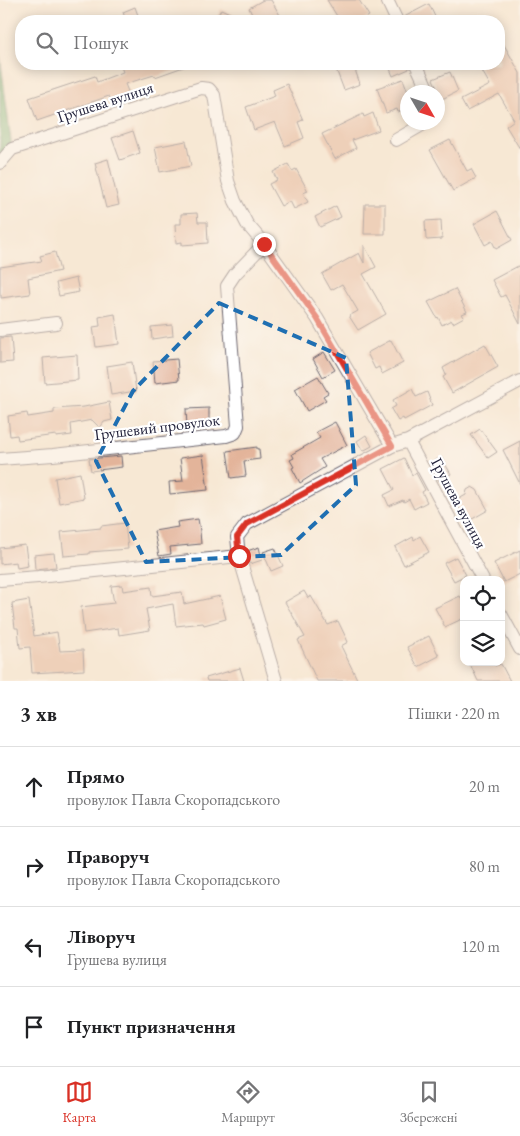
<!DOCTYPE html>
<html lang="uk">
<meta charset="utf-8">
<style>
:root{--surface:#fff;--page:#f6f6f6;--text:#202124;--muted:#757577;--line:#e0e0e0;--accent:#d93025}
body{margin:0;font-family:"EB Garamond",serif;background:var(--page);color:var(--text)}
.controls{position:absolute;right:15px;bottom:15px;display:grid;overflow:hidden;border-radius:10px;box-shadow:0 2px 12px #0003}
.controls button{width:45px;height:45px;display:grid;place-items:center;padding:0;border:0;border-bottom:1px solid var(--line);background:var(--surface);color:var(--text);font:25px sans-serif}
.compass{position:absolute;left:400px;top:85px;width:45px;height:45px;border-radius:50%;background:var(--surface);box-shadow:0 2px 12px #0003;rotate:129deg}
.stop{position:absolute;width:15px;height:15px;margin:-11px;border:4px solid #d93025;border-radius:50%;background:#fff}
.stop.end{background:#d93025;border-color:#fff;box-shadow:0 1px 5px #0008}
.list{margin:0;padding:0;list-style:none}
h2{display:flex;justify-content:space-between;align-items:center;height:65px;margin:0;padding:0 20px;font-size:21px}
h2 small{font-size:16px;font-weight:400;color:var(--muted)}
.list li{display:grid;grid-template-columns:32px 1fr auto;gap:15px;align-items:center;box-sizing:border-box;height:80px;padding:0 20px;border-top:1px solid var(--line)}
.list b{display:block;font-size:19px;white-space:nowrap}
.list p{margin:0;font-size:16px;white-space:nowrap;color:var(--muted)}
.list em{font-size:16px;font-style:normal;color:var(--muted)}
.icon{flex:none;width:28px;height:28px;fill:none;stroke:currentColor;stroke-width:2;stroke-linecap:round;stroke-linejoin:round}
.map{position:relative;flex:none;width:520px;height:681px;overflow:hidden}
.search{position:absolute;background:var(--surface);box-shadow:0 2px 12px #0003;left:15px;right:15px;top:15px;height:55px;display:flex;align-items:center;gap:12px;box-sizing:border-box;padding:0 18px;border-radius:20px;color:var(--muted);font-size:19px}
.sheet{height:385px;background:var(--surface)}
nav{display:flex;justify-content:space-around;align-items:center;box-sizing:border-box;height:70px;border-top:1px solid var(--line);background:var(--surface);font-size:14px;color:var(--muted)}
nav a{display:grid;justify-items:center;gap:2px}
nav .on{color:var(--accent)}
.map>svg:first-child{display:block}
</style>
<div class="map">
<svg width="520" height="681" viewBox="0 0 520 681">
<rect width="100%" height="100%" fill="#fff"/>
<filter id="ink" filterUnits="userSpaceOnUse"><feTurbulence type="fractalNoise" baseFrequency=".02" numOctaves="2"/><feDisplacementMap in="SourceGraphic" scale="10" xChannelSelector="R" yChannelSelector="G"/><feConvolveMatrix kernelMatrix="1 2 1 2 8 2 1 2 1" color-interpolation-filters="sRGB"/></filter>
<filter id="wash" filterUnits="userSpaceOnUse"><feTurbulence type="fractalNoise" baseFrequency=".0096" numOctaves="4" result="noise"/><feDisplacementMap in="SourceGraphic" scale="20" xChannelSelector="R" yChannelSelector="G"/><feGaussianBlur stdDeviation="1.12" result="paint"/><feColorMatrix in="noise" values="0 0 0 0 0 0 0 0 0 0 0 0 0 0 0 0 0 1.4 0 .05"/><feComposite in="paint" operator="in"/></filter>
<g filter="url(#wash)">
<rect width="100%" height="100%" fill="#f7e8d4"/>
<!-- forest -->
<path fill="#71b072" stroke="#4a6956" d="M0 55 12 149 0 163Z"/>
<g id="blocks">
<!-- building -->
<path fill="#e3b49a" d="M263 0H271L281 17 273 21H255L249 8Z
M327 0H359L369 16 360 21H340Z
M429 4 437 21H405L404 17Z
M135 7 140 21H126L123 12Z
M221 9 247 21H215Z
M499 36 520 73V149L506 126 514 120 499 94 467 111 461 100 490 85 478 64H499Z
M120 64H188L189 65 155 77 154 75 125 84 129 94 111 100 109 96 37 121 29 98 95 76 97 82 123 72Z
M334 64H353L360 84 344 90Z
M388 64H408L409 69 393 76Z
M450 72 458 91 442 99 433 79Z
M403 79 408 92V108L398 112 397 109 386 113 377 88Z
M287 84 303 120 298 122 304 138 285 146 275 122 254 130 246 107 275 96 273 90Z
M373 113 379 130 352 140 356 148 335 159 322 134 363 114 364 117Z
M133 131 140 153 120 160 112 138Z
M450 140 467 171 471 169 476 178 453 191 430 150Z
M186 141 191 166 160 172 155 147Z
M108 159 119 205 106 208 95 163Z
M288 164 292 171 296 169 308 191 303 193 308 202 294 209 290 201 281 206 269 184 277 180 273 172Z
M365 204H385V234H364Z
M336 206 341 217 320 227 315 217Z
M497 211 512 240 496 249 492 241 485 245 474 224Z
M197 213 198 222H207L208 243 182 245V242L176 243 175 224H181V214Z
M441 220 442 239 427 240 426 239 425 221Z
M364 245 376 267 363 274 386 314 358 330 349 316 358 311 342 284 331 290 322 274 359 253 364 263Z
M55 252 60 271 28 278 30 294 1 298V295H0V267L42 261 40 256Z
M520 265V324L505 295 501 297 492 280Z
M76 278 79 292 59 296 56 283Z
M455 289 467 312 462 314 464 317 453 323 451 320 442 325 438 317 437 318 428 302Z
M115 314 119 344 96 347 93 327 100 326 99 317Z
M172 325 173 336 152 339 151 327Z
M11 337 13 362 0 363V338Z
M391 340 403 363 382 374 379 367 375 369 367 353Z
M485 344 498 367 452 393 443 377 446 375 443 368Z
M324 352 335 370 323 377 313 359Z
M77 355 78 380 45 383 43 358Z
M177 359 179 380 155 383 153 361Z
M132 362 136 391 111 395 107 366Z
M318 376 328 393 323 396 326 400 307 411 295 389Z
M412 389 416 397 427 392 432 405 404 420 403 418 398 421 391 409 396 406 393 400Z
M109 402 112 420 104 422 100 428 92 420 71 424 72 435 56 437V435L18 440 17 435 10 436 8 416 27 413 28 417 54 413V409L84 407Z
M209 408V426L187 427 186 409Z
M335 422 347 445 320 459 325 467 300 483 292 468 294 467 290 460 294 458 292 454 320 438 316 432Z
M480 429 497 452 488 458 471 435Z
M366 435 372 446 363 451 357 441Z
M520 441V484L503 450Z
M257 447V449H259L260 459 244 461 246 476 231 478 227 451Z
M203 455 208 490 170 494 169 482 183 481 180 458Z
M121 456 122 467 91 471 89 459Z
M441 457 451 474 439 481 430 464Z
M404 458 412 475 416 473 425 490 422 492 427 502 414 509 409 499 404 502 403 500 389 506 384 495 394 490 383 469Z
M80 473 84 498 59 503 55 478Z
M472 487 477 490 488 510 467 522 455 501 466 495 467 490Z
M198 519 200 531 201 544 170 547 171 554 159 556 154 531 178 527 177 522Z
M125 523 128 549 89 552V554L64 556 61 532 101 528V526Z
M420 536 429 552 404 565 395 547 413 537 414 540Z
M25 545 28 566 17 568 16 562 0 564V548Z
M259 547 262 560 250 564 247 551Z
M275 548 283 566 271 571 263 552Z
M520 550V574L504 582 494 563Z
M54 553 56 567 35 569 34 555Z
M456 557 466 575 454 581 444 563Z
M122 585 123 591 151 587 152 596 182 592 184 604 220 596 226 619 204 625 203 623 176 626 173 604 146 609 150 630 119 635 118 628 84 633 81 607 114 603 111 586Z
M304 591 308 598 311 596 328 625 338 621 348 642 341 646 358 681H317L298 640 305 637 285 602Z
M460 596 464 603V618L445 627 435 608Z
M29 600 34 636 57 632 60 651 83 650 84 670 32 673 30 647 20 648 18 628H15L12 603Z
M429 636 439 656 418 667 407 647Z
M469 662H493L495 666 501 664 510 681H478Z
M240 668 244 681H207L206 678Z"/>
</g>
</g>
<g filter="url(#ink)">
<use href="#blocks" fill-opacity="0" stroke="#6d6771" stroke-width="1"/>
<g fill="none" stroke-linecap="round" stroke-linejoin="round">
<!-- minor casing -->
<g stroke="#6d6771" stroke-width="14">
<path id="minor" d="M387 0 397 21
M416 64 429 92
M396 140 427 122
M0 163 12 149 201 88 209 89 214 95 228 181 235 201 247 224 264 244 317 318 392 446
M0 330 56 323
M408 441 483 580
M0 459 53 455 226 436 235 433 238 426 227 286 235 274 264 244
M239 556 276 681
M0 580 38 577 239 556 237 537 247 524 392 446 408 441 520 381
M501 614 520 649"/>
</g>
<!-- minor -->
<use href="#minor" stroke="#fff" stroke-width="12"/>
</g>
</g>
<g fill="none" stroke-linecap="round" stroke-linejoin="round" filter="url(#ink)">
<!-- route -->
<path stroke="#d93025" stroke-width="6" d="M239 556 237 537 247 524 392 446 317 318 264 244"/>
</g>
<!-- marked area -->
<path d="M0 0H520V681H0ZM219 303 346 358 356 485 281 555 146 562 96 461 133 391Z" fill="#f7e8d4" fill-opacity=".55" fill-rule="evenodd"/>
<path fill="none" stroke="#1f6fb2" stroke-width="4" stroke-dasharray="10 6" stroke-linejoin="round" d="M219 303 346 358 356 485 281 555 146 562 96 461 133 391Z"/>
<g text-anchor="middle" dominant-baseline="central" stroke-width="4.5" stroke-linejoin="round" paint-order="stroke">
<!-- street labels -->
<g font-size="16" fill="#22223b" stroke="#fff">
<text transform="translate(105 102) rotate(-18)">Грушева вулиця</text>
<text transform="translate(157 427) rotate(-7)">Грушевий провулок</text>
<text transform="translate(459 503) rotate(62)">Грушева вулиця</text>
</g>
</g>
</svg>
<div class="controls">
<button><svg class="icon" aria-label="locate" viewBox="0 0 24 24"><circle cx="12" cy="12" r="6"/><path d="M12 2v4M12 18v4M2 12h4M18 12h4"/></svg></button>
<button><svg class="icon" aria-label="layers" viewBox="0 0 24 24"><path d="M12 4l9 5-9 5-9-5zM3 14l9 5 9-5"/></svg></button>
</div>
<svg class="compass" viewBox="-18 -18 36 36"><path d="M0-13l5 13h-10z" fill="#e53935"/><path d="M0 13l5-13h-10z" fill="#757577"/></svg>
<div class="stop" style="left:239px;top:556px"></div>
<div class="stop end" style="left:264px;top:244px"></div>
<div class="search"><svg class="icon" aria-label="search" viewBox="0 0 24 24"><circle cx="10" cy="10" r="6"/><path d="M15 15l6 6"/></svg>Пошук</div>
</div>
<section class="sheet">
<h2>3 хв<small>Пішки · 220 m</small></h2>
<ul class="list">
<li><svg class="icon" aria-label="ahead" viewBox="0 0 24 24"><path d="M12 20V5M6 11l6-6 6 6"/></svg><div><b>Прямо</b><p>провулок Павла Скоропадського</p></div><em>20 m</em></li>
<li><svg class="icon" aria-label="right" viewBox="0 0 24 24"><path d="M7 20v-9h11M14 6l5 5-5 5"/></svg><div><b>Праворуч</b><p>провулок Павла Скоропадського</p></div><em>80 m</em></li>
<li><svg class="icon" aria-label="left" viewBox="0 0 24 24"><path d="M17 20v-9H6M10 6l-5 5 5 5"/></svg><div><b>Ліворуч</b><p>Грушева вулиця</p></div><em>120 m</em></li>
<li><svg class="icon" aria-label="arrive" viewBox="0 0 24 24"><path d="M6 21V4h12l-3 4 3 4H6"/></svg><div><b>Пункт призначення</b></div></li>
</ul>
</section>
<nav>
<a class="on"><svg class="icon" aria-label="map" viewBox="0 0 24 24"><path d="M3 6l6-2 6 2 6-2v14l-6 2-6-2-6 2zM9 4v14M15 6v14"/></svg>Карта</a>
<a><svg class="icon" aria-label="directions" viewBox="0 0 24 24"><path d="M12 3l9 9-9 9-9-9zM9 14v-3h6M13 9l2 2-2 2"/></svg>Маршрут</a>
<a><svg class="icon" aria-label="saved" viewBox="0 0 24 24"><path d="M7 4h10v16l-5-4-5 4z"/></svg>Збережені</a>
</nav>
